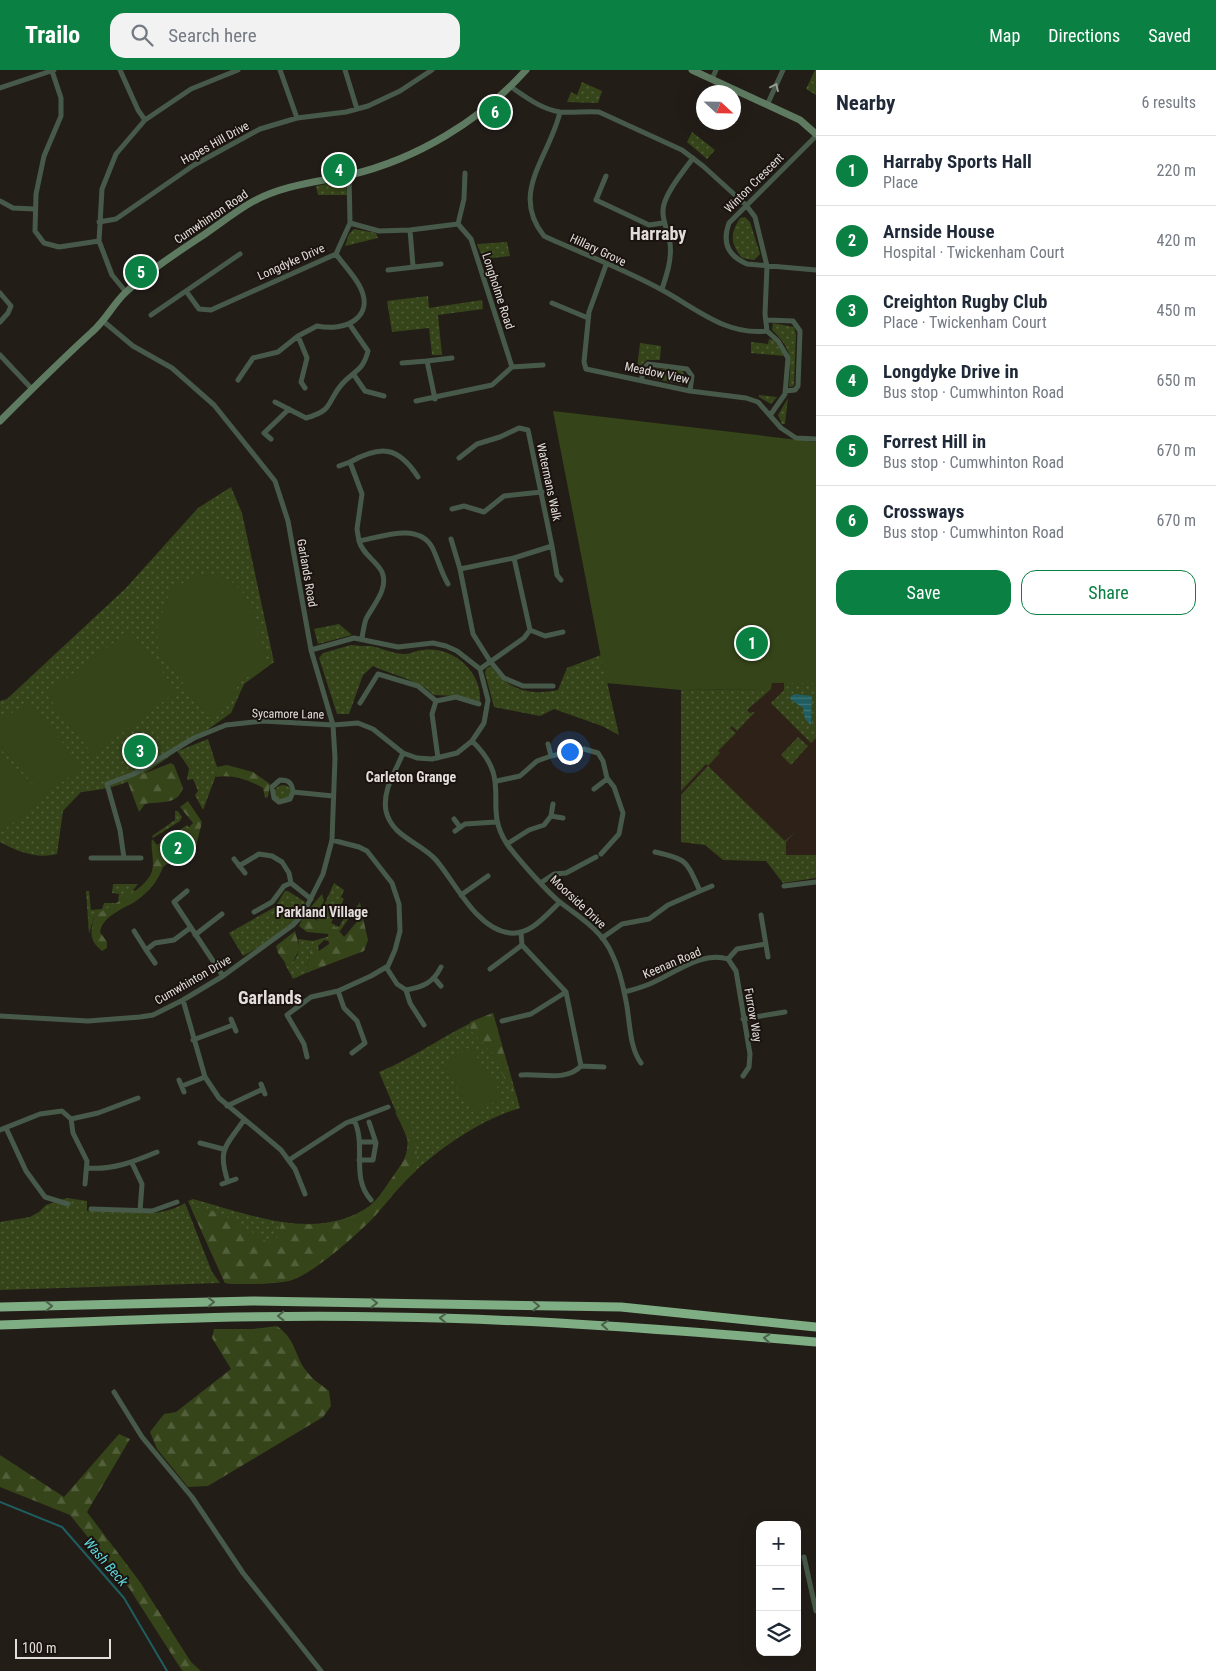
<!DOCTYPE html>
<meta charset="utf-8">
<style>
:root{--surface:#fff;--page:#f2f2f3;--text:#1f2937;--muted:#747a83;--line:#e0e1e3;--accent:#0b8043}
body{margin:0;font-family:"Roboto Condensed",sans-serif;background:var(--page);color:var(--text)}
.controls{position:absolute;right:15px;bottom:15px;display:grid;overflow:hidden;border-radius:10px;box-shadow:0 5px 20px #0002}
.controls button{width:45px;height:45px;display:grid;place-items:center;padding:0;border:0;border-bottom:1px solid var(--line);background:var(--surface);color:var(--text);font:25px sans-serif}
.compass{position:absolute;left:696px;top:15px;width:45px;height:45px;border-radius:50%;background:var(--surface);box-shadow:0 5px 20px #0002;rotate:112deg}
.scale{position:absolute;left:15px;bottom:12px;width:96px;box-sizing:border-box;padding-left:5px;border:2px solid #e3dedb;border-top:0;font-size:14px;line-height:18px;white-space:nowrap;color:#e3dedb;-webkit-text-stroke:4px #1a130f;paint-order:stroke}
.you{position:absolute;left:569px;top:681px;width:18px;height:18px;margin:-12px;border:4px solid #fff;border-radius:50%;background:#1a73e8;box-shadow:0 0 0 8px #1a73e833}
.badge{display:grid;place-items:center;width:32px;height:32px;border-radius:50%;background:var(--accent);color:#fff;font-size:16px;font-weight:700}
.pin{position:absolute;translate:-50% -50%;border:2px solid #fff;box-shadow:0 1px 5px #0006}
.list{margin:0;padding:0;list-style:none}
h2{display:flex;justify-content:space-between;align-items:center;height:65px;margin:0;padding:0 20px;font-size:21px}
h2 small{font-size:16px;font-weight:400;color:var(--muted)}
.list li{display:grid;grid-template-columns:32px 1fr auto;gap:15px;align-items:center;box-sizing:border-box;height:70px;padding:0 20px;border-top:1px solid var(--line)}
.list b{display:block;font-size:19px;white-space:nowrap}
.list p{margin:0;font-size:16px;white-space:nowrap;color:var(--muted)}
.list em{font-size:16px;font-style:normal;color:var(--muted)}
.actions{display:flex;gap:10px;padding:15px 20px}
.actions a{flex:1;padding:11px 0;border:1px solid var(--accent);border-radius:15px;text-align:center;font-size:18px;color:var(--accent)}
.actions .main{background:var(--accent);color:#fff}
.icon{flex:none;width:28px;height:28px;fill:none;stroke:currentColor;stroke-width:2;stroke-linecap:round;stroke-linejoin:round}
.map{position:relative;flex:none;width:816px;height:1601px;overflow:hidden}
header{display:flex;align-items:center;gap:30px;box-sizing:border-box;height:70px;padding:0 25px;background:var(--accent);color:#fff}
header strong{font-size:24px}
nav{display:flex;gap:28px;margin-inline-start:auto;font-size:18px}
.search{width:350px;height:45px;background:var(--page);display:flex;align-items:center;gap:12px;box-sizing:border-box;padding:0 18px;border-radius:15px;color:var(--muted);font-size:19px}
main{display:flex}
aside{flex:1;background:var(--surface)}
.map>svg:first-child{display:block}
</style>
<header>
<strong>Trailo</strong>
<div class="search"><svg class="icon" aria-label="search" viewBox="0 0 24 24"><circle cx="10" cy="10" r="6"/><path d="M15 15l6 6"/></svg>Search here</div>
<nav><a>Map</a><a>Directions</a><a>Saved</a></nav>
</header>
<main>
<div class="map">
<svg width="816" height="1601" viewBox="0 0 816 1601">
<defs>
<pattern id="green-dots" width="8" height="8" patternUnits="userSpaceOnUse" patternTransform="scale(1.25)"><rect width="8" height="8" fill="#354419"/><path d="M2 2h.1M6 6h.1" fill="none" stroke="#525f3a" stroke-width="1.8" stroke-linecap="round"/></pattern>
<pattern id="forest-firs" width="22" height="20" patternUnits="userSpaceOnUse" patternTransform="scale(1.25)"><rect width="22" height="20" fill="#354419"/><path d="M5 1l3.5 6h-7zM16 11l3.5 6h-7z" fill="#525f3a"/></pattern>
<pattern id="water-rules" width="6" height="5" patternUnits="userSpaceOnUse" patternTransform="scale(1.25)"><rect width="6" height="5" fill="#1f5d60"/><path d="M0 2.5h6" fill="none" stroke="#3f7476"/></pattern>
</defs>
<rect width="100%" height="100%" fill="#231d18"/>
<!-- built -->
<path fill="#2d2118" d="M771 613H816V803L766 791 723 790 705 775 681 772V620L771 619Z"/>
<!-- green -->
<path fill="url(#green-dots)" d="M815 0H816V25L806 19Z
M582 12 602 21 598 33 567 32 571 22 577 25Z
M692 62 715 80 707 89 687 72Z
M341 111 346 115 347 125H318L316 116Z
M745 147 750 152 760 184 754 190 742 188C730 173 730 164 740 148Z
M354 159 376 163 378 168 345 176 349 164Z
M507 172 510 186 483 189 477 174Z
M428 226 429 238 482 230 483 239 438 245 442 285H432L429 258 392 262 387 231Z
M773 253 794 257 796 264 794 316 789 317C791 289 793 280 772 260Z
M769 269 774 270 784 286 751 283V272L768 274Z
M640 273 661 276 660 290H647L637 299Z
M651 298 681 300 688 309 683 315 647 307 646 302Z
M759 325 777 327 771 334 759 327Z
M788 328 785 354H782L778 345Z
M231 417 242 443 274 592 244 614 231 643 178 681 208 669 218 700 203 740 195 725 198 721 193 709 187 710 189 698 177 681C139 708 128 717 81 722L63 741 57 784C36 789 19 782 0 772V631L7 629 126 518 198 438Z
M339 554 352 565 318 574 314 559Z
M351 575C358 576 364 576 371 576 382 578 393 584 405 584 411 584 417 580 423 580 454 576 483 603 480 633L456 626 434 625C417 609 394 606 373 596L363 605 349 644H337L319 588 323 583Z
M601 585 619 665 602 656 554 639 540 646 494 637 485 603 486 599 491 596C509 620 528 626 558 620L567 598Z
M816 607V668L811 673 771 633 784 620V610Z
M771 619 747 640 750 643 755 642 737 661 732 656 730 658 736 663 718 681 720 683 708 696 785 771 796 761 786 772V785H816V808L783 813 766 791 723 790 705 775 681 772V725L708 696 706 694 681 721V620Z
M798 667 808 676 791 695 781 685Z
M274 724a9 9 0 1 1 18 0a9 9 0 1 1-18 0Z
M175 741H178L182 747 180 751 153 768 152 766 175 750Z
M187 755 190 758 185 762 196 776 195 782 193 783 190 779 191 776 188 770 184 771 181 767 164 780 174 790 167 794 157 775Z
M334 813 344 820 341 827 344 829 331 853 339 857 350 838 355 840 360 832 363 848 356 853 355 845H351L340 861 314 848 325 833Z
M113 814H138L133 820 136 821 118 834 94 846 89 864 86 821H89L91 840 102 839 104 833H118L119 824 112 823Z
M285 821H288L305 832C302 854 261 876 243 886L229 863 275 837Z
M330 866 329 871 324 870 318 876 319 881 311 878 306 903 293 909 284 892 287 895C298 891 301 879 298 869L313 871Z
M493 943 520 1038C474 1052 432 1084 397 1118 388 1126 382 1138 373 1147 356 1165 314 1204 289 1211 276 1214 239 1215 225 1213L188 1131 193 1129C249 1144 316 1173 370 1136 377 1130 384 1120 389 1112 399 1098 410 1086 407 1068L379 1002C419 986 453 958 493 943Z
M67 1128 87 1131V1141C121 1138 154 1152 185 1133L212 1202 220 1213 0 1220V1152L30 1147 39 1142 46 1135Z"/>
<!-- forest -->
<path fill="url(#forest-firs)" d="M171 693 174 695 183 718C177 736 159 731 145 734L139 742 127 710Z
M227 695 253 702 270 714 268 727 265 728 263 718C249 710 232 704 216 707L217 697Z
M188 731 202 752 196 776 185 762 193 753 180 737Z
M152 769 157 775 167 794 163 797C158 811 149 822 136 831 124 839 103 845 100 862L107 872V878L102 881C88 870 91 861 94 846 110 836 147 819 152 801 155 790 150 779 152 769Z
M322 824 324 831 315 850C327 851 337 856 344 867L355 854 363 848 368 870 364 881 306 903 311 878 313 876 319 881 329 874 328 864 307 862 299 856 304 845Z
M295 861 300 879 292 893 287 895 278 883 276 876Z
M493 943 515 1027 513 1029 495 986 471 961 470 952Z
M395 1042C415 1057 419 1078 416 1101 400 1115 389 1130 375 1146 357 1165 314 1203 290 1210 277 1214 239 1215 225 1213L191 1138C213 1134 249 1160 267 1172L276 1171 282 1152C311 1158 347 1154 371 1135 380 1128 388 1114 394 1105 399 1097 408 1087 409 1078 409 1066 400 1053 395 1042Z
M277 1256C297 1270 294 1287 308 1303 313 1310 322 1315 329 1321L331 1336 323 1347 208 1416 188 1417 157 1379 150 1362 164 1344 176 1342 231 1299 212 1268 214 1259H254Z
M119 1364 130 1369 87 1442 140 1512 191 1592 201 1601H183L181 1599 129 1518 70 1445 0 1417V1385L64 1427Z"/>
<!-- pitch -->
<path fill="#354419" d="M553 341 816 372V613H772L771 619 681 620 606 613Z
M205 505C211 506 219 506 225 508 255 522 261 567 266 595L240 612 228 634 208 647 158 579 157 558 170 521 191 508Z
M130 560 177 621 93 685 46 624Z
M28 631 82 696 44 727 0 675V652Z
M0 680 41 730 0 763Z
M470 977 503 1026 475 1045 442 995Z"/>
<!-- water -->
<path fill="url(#water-rules)" d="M795 624 812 626 811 655 805 649 803 638 790 629 791 626Z"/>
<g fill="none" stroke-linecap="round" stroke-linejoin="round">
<!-- stream -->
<path stroke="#1f5d60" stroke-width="2" d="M0 1432 62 1457 124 1528 167 1601"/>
<!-- street -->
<path stroke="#475a49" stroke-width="5" d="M120 0 138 40 145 50
M280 0 297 48
M345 0 357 39
M52 1 61 28V46L44 86 36 124 35 161 44 173 59 177 99 171
M712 9 716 0
M511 17C526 27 541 39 560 42 572 43 586 41 599 42L682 80 703 96 746 135 755 147 767 196 765 244 767 261 778 271 788 288 785 324 771 344
M0 18 54 0
M768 33 783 0
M560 42C550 86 509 123 544 166 583 184 624 199 662 220 696 238 726 266 767 261
M816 66 729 153C722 172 728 186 747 194L816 200
M606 106 596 130 649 155 663 153
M0 131 13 138 34 139
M99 152 116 149 194 95 260 59 297 48 346 42 368 36 400 21 432 0
M350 153 379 161 410 160 458 154 471 169 512 297
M458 154 464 129 465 103
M410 160 413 196
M606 195 589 242 584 292 586 299 690 321 746 328 758 332 781 358 796 368 816 369
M388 200 441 194
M662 219C667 204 672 189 670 173 668 159 659 146 665 131 671 115 683 102 693 88
M186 221 199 239 211 240 336 184 350 153 349 105
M126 222 112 205 99 171 102 119 116 84 145 50 191 19 238 0
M0 223 11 236 8 243 0 252
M552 233 588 248
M151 245 240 184
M767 250 793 251 800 261 798 316 795 320 785 321
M298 266 307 288 301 312 305 318
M0 285 32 319
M402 293 427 291
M354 305 365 321 384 326
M642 309V300L648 294 687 299 692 306 690 321
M238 310 253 288 278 282 298 266 317 256C344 262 377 248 359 215 353 204 343 194 336 184
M435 329 427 291 452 288
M416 331 492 315 512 297 543 295
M275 332 306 348C335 340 326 332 342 314 355 300 363 301 368 281L350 255
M271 369 264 363 289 339
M459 388 477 374 500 367 519 358 528 360 552 476 514 488 530 560 524 568 480 599
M339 396 350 392
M452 439 464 436 484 442 504 426 542 422
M451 469 460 499 473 564 490 591 504 608 523 616H553
M359 471 357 459 362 424 350 392C381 375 398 376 418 407
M552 476 557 505 561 510
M460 499 514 488
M530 560 545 566 563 562
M362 568C363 562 364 555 366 549 373 535 389 519 382 502 376 490 363 485 359 471 381 467 418 452 432 477 438 489 441 502 448 514
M436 631 456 627 479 634
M360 633 378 604 418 616 436 631 432 644 438 688
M472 671C515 712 481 735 507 774 516 787 549 824 561 833 580 847 603 862 612 884 619 898 623 915 626 931 630 950 629 977 641 993
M548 674 551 686
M403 683C396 701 382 720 386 741 392 767 420 772 436 790 455 812 477 860 510 863 531 865 546 845 560 832
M497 711 520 706 537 691 551 686 584 679 598 683 603 691 607 708 614 717 623 743 619 764 601 784
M594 719 607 709
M293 722C292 713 289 710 280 710L272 717 274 728 279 732 290 729 293 722 333 726
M551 746 553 734
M454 749 460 757
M455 761 465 754 496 752
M507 774 529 760 544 755 551 746 563 748
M91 788H141
M124 788 120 760 107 714 134 704 194 668 226 655 263 651 333 655 358 653 373 659 403 683 417 688 432 689 457 683 472 671 484 653 488 630 480 599 457 581 446 576 433 573 398 577 354 568 311 580
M234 789 245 803
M239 796 259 784 272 786 282 792 289 803 291 813 311 829
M542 812 554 804 566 803 596 787
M784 816 816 812
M187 821 174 832 223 906
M700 821 712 816
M461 825 488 806
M254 842 272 832 284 816 291 813
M761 845 768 887
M134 861 146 880
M195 865 222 844
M602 868 622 854 649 849 668 835 700 821C686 791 688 789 655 782
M728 889 736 901 750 984 749 997 743 1006
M728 889 737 879 765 874
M155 893 146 880 155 873 174 870 190 858
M386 897 397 914 406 920C423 917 433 913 441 897
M490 899 522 875
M435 909 441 916
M406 920 410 933 424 955
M338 921 344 938 357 951 365 973 352 983
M624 922C632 920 640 918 647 915 671 906 701 880 728 889
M183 930 205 1007 219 1028 281 1080 295 1099 305 1124
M0 946 88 951 140 947 153 945 183 930 223 906 293 855 303 844 323 804 332 770 335 688 333 655 311 580 288 451 275 411 214 335 172 298 133 276 103 251
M231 949 236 961
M743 949 785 942
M502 951 531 944 566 922
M193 970 233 955
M307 987 304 974 287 945 311 927 338 921 371 906 388 896 395 880 400 861 399 834 392 813 367 781 359 777 332 770
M581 996 604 997
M521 1005C541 1003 566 1012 581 996L566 922 522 875 521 863
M179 1010 184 1022
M261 1014 265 1024
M182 1016 205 1007
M227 1036 263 1019
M71 1049 73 1063 87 1091 85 1114
M354 1050C367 1076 350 1107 371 1130
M6 1058 26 1101 45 1127 68 1134
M0 1060 40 1044 62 1041 71 1049 98 1043 138 1028
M361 1072H375
M200 1073 223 1079
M289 1090 346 1053 388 1037
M359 1090H373L376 1073 369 1052
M132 1093 142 1114 140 1141
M87 1098C113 1100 133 1092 157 1082
M228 1112C217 1079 226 1076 244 1050
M222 1114 236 1109
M91 1139 152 1141 177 1132
M114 1322 142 1367 192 1427 243 1503 321 1601
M804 1487 816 1541"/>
<!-- secondary -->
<path stroke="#5e7b61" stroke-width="7" d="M692 0 800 50 816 64
M0 351C30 321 60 291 92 262 106 250 113 234 126 222 150 200 178 182 205 164 221 153 236 141 252 132 283 115 317 112 350 105 417 89 480 51 526 0"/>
<!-- highway -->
<path stroke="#7fad84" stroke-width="9" d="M0 1237 253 1231 621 1237 816 1257
M0 1255C130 1250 260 1244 390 1247 532 1249 674 1260 816 1272"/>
</g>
<!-- one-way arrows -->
<defs><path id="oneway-chevron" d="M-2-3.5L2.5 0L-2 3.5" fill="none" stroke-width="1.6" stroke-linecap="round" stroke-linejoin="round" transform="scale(1.25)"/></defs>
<use stroke="#959c92" href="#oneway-chevron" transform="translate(775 17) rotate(-65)"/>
<g stroke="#4c604a">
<use href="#oneway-chevron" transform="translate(211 1232) rotate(-1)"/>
<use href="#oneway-chevron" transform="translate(374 1233) rotate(1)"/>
<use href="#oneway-chevron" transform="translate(49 1236) rotate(-1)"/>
<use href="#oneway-chevron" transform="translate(536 1236) rotate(1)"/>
<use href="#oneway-chevron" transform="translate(281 1246) rotate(179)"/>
<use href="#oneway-chevron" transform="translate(443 1248) rotate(-178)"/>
<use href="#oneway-chevron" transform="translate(605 1255) rotate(-177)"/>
<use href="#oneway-chevron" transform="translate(767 1268) rotate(-175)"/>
</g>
<g text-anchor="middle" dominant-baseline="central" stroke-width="4" stroke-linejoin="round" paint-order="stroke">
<!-- street labels -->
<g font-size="12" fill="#e3dedb" stroke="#1a130f">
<text transform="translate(215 73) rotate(-29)">Hopes Hill Drive</text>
<text transform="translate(754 113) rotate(-45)">Winton Crescent</text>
<text transform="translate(211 147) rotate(-34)">Cumwhinton Road</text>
<text transform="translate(598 180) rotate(25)">Hillary Grove</text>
<text transform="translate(291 192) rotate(-24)">Longdyke Drive</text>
<text transform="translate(498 221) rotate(72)">Longholme Road</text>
<text transform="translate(657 303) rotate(12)">Meadow View</text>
<text transform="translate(549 412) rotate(78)">Watermans Walk</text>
<text transform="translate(307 503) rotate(80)">Garlands Road</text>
<text transform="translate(288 644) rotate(1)">Sycamore Lane</text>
<text transform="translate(578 832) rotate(43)">Moorside Drive</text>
<text transform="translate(672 893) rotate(-23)">Keenan Road</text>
<text transform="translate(193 910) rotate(-30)">Cumwhinton Drive</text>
<text transform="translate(753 945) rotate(80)">Furrow Way</text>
</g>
<!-- neighbourhood labels -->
<g font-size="14" font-weight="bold" fill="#e3dedb" stroke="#1a130f">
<text x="411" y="707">Carleton Grange</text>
<text x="322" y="842">Parkland Village</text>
</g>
<!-- water labels -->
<g font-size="14" font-style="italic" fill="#5ed7dc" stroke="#1a130f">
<text transform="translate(106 1492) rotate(49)">Wash Beck</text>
</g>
<!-- district labels -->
<g font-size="18" font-weight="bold" fill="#e3dedb" stroke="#1a130f">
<text x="658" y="163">Harraby</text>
<text x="270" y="927">Garlands</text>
</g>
</g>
</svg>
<div class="controls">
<button>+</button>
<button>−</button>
<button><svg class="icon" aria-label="layers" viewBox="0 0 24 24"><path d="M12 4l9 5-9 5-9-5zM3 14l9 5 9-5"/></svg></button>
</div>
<svg class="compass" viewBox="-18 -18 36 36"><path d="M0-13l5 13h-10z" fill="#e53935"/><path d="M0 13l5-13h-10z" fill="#747a83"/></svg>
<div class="scale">100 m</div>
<div class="you"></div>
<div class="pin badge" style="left:752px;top:573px">1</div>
<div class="pin badge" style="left:178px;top:778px">2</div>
<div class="pin badge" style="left:140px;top:681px">3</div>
<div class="pin badge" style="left:339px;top:100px">4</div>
<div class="pin badge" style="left:141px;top:202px">5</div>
<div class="pin badge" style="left:495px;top:42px">6</div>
</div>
<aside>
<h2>Nearby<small>6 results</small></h2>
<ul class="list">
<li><span class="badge">1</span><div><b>Harraby Sports Hall</b><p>Place</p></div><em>220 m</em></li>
<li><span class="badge">2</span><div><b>Arnside House</b><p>Hospital · Twickenham Court</p></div><em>420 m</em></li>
<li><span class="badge">3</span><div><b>Creighton Rugby Club</b><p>Place · Twickenham Court</p></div><em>450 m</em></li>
<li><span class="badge">4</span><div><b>Longdyke Drive in</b><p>Bus stop · Cumwhinton Road</p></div><em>650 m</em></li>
<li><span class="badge">5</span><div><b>Forrest Hill in</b><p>Bus stop · Cumwhinton Road</p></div><em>670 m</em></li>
<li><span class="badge">6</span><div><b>Crossways</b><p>Bus stop · Cumwhinton Road</p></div><em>670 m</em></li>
</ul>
<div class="actions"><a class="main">Save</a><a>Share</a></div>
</aside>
</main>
